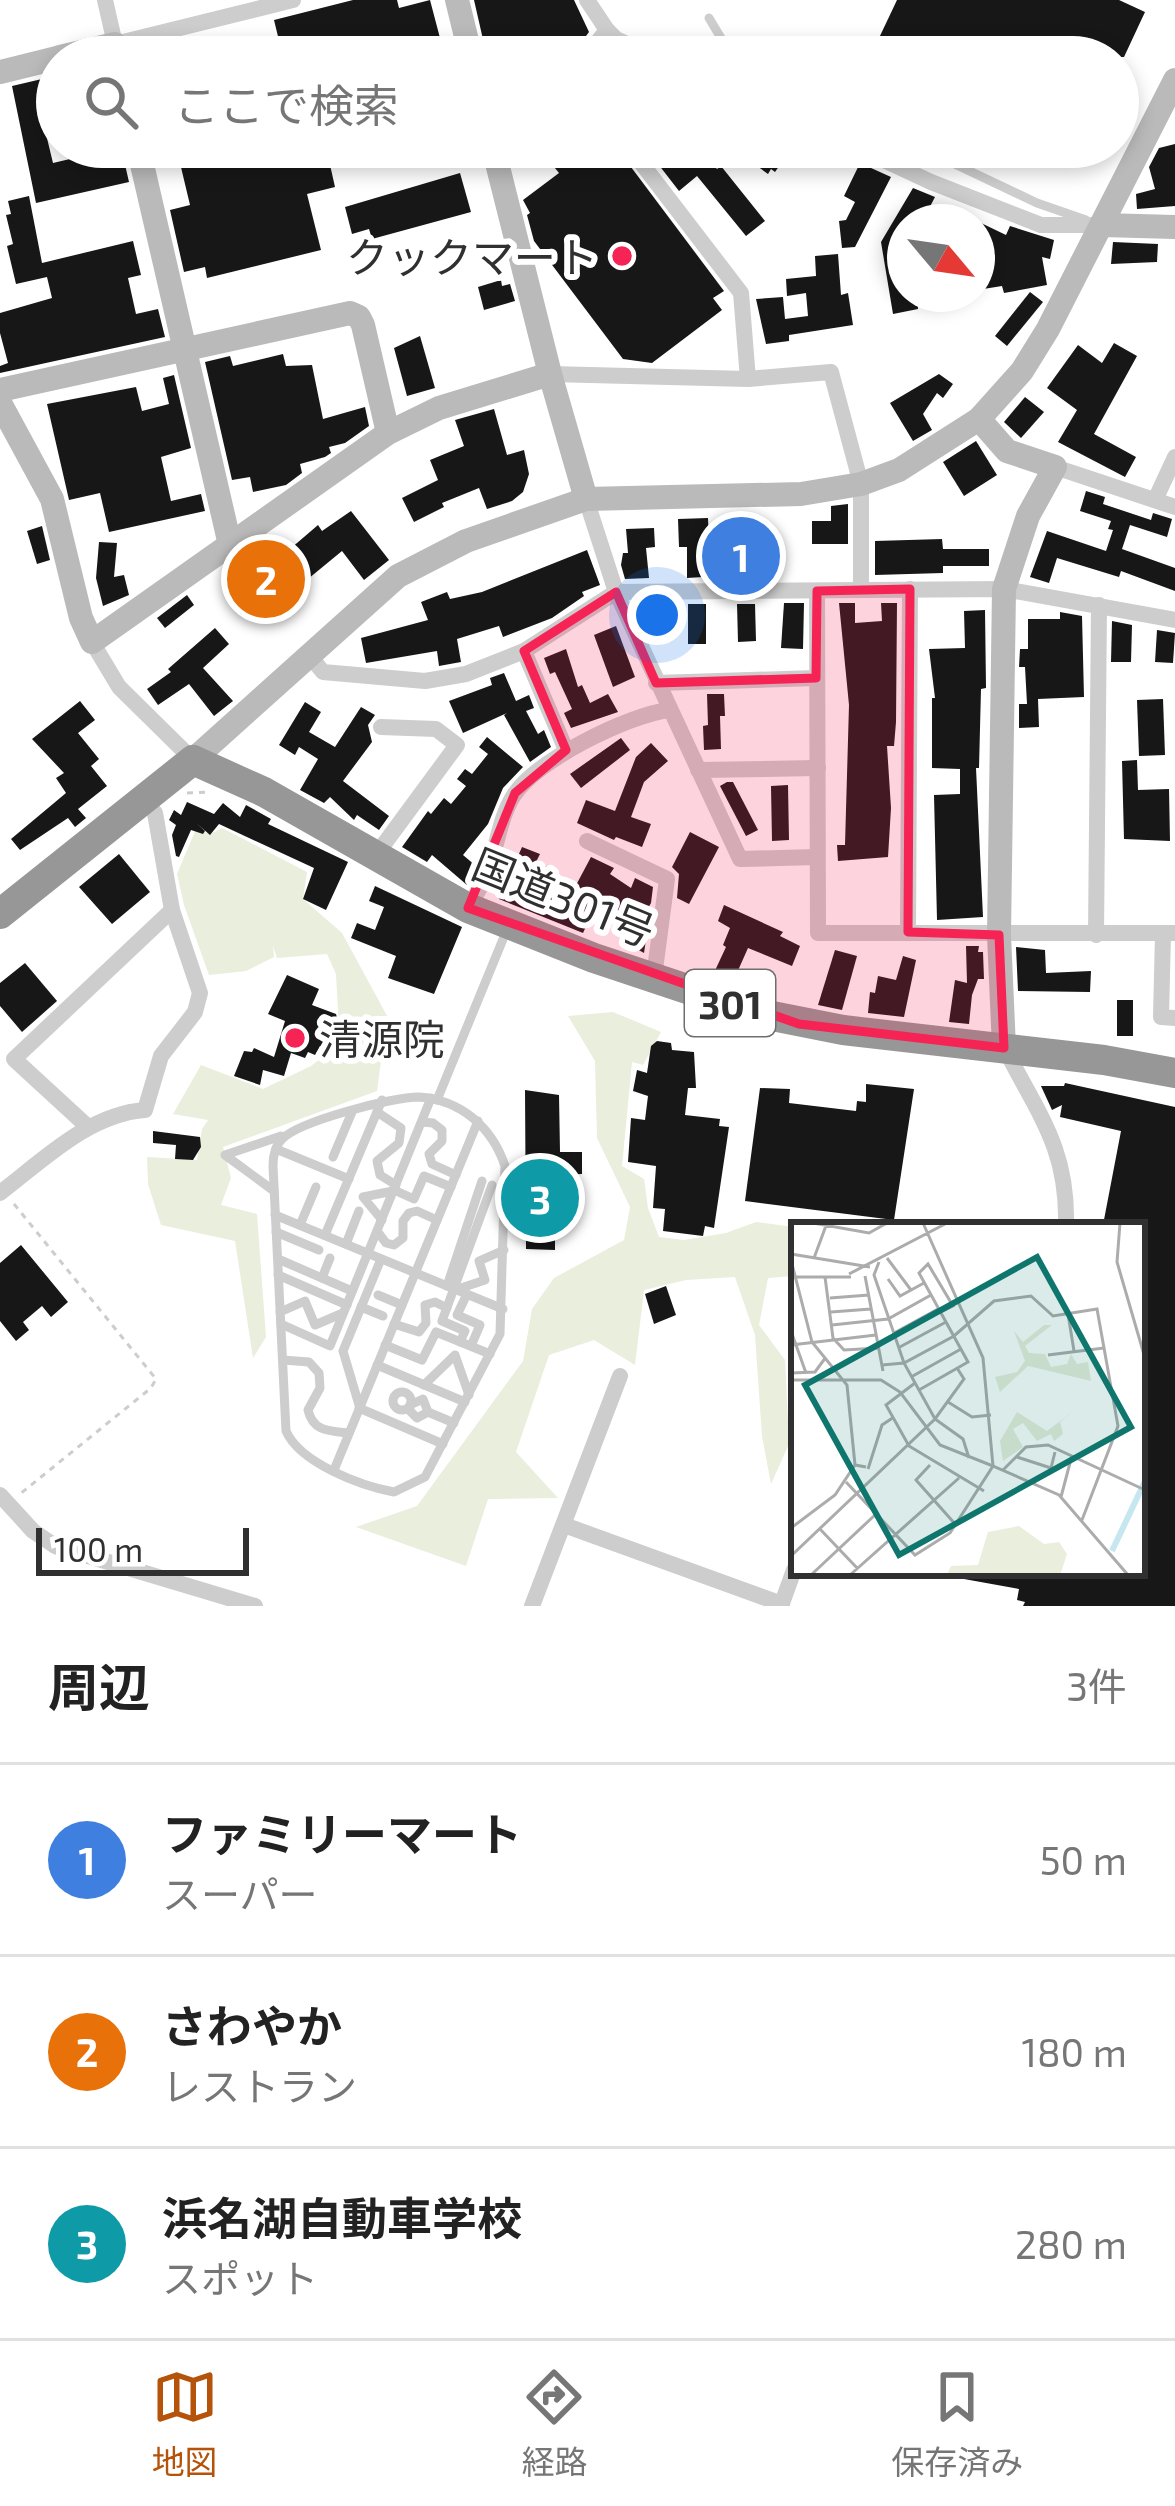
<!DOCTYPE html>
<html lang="ja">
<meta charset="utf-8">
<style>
:root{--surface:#fff;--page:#f2f2f2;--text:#222;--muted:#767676;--line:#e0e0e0;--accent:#b45309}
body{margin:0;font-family:"Exo 2","Noto Sans JP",sans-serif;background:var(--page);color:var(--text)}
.compass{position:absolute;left:887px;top:204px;width:108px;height:108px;border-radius:50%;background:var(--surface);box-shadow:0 6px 18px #0003;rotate:119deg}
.scale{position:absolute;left:36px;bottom:30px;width:213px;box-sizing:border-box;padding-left:12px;border:6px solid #303030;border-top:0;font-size:33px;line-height:42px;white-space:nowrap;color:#303030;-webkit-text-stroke:9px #fff;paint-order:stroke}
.you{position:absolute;left:657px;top:615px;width:42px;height:42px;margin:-30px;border:9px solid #fff;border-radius:50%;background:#1a73e8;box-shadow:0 0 0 18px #1a73e833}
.badge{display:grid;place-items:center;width:78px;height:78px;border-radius:50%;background:var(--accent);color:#fff;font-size:39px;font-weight:700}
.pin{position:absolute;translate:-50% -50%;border:6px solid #fff;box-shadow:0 3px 12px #0006}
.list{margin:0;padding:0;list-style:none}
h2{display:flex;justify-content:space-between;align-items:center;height:156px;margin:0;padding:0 48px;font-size:51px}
h2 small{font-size:39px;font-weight:400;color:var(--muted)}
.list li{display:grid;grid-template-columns:78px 1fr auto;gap:36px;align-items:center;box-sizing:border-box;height:192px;padding:0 48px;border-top:3px solid var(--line)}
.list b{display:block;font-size:45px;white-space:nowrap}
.list p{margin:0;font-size:39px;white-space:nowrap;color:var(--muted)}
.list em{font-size:39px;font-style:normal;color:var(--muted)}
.icon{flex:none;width:66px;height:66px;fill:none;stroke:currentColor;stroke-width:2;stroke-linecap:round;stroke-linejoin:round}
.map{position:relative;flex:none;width:1175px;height:1606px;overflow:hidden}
.search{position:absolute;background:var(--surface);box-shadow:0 6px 18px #0003;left:36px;right:36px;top:36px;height:132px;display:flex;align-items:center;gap:30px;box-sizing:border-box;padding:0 42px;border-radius:66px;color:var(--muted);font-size:45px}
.sheet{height:732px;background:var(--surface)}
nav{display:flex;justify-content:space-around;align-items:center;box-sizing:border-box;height:168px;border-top:3px solid var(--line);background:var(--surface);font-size:33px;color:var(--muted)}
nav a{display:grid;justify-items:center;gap:6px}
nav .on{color:var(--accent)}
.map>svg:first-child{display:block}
.green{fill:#e9eedd}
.building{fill:#171717}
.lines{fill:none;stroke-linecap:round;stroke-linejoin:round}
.path{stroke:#cdcdcd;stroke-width:3;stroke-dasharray:6 6;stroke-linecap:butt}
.lane{stroke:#cdcdcd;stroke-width:9}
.street{stroke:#cdcdcd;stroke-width:16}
.secondary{stroke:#bababa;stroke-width:24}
.highway{stroke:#979797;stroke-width:30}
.marked{fill:#f62355;fill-opacity:0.2;stroke:#f62355;stroke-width:9;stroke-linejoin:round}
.poi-dot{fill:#f62355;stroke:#fff;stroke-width:4.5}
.labels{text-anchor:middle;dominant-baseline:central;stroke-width:12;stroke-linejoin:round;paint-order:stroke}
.shield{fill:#fff;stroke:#6e6e6e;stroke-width:3}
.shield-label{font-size:39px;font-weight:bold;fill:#303030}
.poi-label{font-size:42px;fill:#303030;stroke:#fff;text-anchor:end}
.street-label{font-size:42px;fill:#303030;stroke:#fff}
.inset-river{fill:none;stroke:#c7e7f0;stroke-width:6}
.inset-road{fill:none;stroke:#acacac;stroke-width:3}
.view{fill:#0f766e;fill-opacity:0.15;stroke:#0f766e;stroke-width:6}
.inset-edge{fill:none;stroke:#303030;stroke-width:6}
</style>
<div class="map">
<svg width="1175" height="1606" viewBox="0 0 1175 1606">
<rect width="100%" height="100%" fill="#fff"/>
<g class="green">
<path d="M222,828L307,872L303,899L342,933L392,1025L414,1044L410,1061H381L377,1091L223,1147L231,1178L221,1205L257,1214L266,1337L253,1358L235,1241L161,1225L148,1184L147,1157L197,1160L202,1129L208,1120L173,1114L201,1065L263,1089L311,1066L340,1044L336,974L327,954L277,958L273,946L274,957L246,971L209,975L184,905L177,874L196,829L210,834Z"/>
<path d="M613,1012L661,1032L643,1065L632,1062L622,1166L644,1179L648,1208L659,1237L684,1240L726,1233L756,1222L794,1227V1276L768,1278L759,1325L785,1360L789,1444L771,1484L762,1436L755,1335L735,1277L686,1280L644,1290L635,1365L594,1340L549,1355L516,1452L558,1498L488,1499L466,1566L356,1527L417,1506L523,1361L532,1309L554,1278L624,1240L630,1207L597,1138L595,1061L568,1016Z"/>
</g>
<g class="building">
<path d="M353,0H397L399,8L430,0L445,57H283L274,20Z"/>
<path d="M474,0H574L589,32L586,36L554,44L557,57H487Z"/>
<path d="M897,0H1119L1145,12L1124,57H870Z"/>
<path d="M42,79L54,132L46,134L53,163L121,147L129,182L36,203L12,86Z"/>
<path d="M1175,144V206L1137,209L1136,194L1155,189L1149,167L1159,148Z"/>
<path d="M185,147H226L227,152L246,147H326L335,187L307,194L321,250L207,278L205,267L184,272L170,210L190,205L180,163L188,161Z"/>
<path d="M538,147H616L724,291L713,298L722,310L652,363L623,359L534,241L527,215L530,213L523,200L559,173Z"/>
<path d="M653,147H687L698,160L705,155L717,169L721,166L765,221L746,236L697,176L679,191L648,151Z"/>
<path d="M765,147H781L789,152L775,172L771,169L768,174L750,161Z"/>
<path d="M860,163L891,177L855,247L842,248L839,221L846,220L855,202L844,196Z"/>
<path d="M460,173L471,212L372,239L369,229L352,234L345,207Z"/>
<path d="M913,188L935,197L922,222H905V294H917L918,309L893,314L881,242Z"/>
<path d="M29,196L42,263L133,241L141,275L128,278L136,314L158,309L165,337L0,373V366L8,363L0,333V313L52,298L47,277L16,284L7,246L13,244L6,215L11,214L8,201Z"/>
<path d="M981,223L1006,235L1010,226L1054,240L1050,259L1042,257L1047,285L1004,293L1002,286L977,290V232Z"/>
<path d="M1113,242L1158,244L1157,262L1111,264Z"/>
<path d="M838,254L841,295L848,293L853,325L789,335V341L766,344L756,299L783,297L785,319L808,316L806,293L787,296L786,279L816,276L815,256Z"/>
<path d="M501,280L502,286L510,284L515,301L484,310L478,287Z"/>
<path d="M1030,292L1043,302L1007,346L995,336Z"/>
<path d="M420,336L435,388L407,396L394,348Z"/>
<path d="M1114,343L1137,356L1094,434L1136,457L1125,477L1058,442L1077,410L1047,388L1078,345L1102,363Z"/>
<path d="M283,354L286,366L312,365L323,419L365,407L369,426L345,443L329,447L331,453L325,457L300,464L302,473L286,485L253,492L250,477L232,480L205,362L230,356L233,366Z"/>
<path d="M939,374L953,384L943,398L937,393L923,414L932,430L913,441L890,403Z"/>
<path d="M174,375L191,448L161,457L171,501L201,494L205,511L109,532L100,493L69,500L47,404L136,387L142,411L169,404L163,378Z"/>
<path d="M1025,397L1044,412L1021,438L1004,422Z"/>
<path d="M494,409L507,455L524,450L529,474L523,492L512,501L487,509L479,488L442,503L444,507L414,522L402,498L438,480L430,460L464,446L455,420Z"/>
<path d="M976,441L997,475L964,496L943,462Z"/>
<path d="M1086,491L1105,497L1103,504L1151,520L1153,513L1172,519L1167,537L1130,525L1122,549L1175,568V591L1121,571L1119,577L1057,558L1049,583L1030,577L1047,531L1106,551L1113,530L1108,529L1111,521L1080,511Z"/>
<path d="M848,504V544H812V521H831V506Z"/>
<path d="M351,511L389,560L364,580L342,551L297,588L294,582L260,607L235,574L267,550L276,561L318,525L322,531Z"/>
<path d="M708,518L709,545L761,544V567L703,568V577L687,578V547H679L678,519Z"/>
<path d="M42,526L50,560L37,564L27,531Z"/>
<path d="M654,528L655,547L646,548L649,578L625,579L621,565L623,553H628L626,529Z"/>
<path d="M942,539L943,549H989V566H943V573L875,575V541Z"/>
<path d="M99,542L117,543L114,577L124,575L129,595L103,606L96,578Z"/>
<path d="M587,550L600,585L582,592L584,596L552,618L503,637L499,626L457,639L461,662L439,666L437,651L366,663L361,638L428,620L421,602L447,592L450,599L482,592Z"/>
<path d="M187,595L194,605L165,628L157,618Z"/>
<path d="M784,603H804L803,649L781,648Z"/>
<path d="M839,603H855V623L882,621L881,603H897L896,722L894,746H887L891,808L888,857L838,861L837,845H845L849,705Z"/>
<rect x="688" y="604" width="18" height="40"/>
<path d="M737,604H755L756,641L738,642Z"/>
<path d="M985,610L986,688L981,689L979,768H976L983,917L937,920L934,795L960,794V769L932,768V698H935L929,649L965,648L964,611Z"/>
<path d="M1060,612L1082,616L1084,697L1038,699L1039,727L1019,728V704H1027L1025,667H1019L1020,649H1028V619H1060Z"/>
<path d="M1112,621L1132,625L1131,662H1111Z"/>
<path d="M616,626L635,677L613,687L594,635Z"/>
<path d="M215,628L229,644L203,668L233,701L214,716L189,684L158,705L147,689L171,672L168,669Z"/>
<path d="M1157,630L1175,633L1173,663L1155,662Z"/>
<path d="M566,649L578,687L582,685L590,703L608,694L618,712L571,728L564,713L572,709L555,672L550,674L544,658Z"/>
<path d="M504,673L516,701L529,695L534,708L526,711L538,734L544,730L551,747L530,762L504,715L507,713L463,733L449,701L492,685L490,678Z"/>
<path d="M707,694H724L725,716H720L721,749L704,750L703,726L708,725Z"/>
<path d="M1163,699L1165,755L1139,756L1137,700Z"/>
<path d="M80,701L95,720L78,733L99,759L91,766L107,786L78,809L86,818L75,827L68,818L20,850L11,839L66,793L56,778L64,773L32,739Z"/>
<path d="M305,702L321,712L309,732L335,747L361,707L375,715L368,725L372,742L343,781L389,816L379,830L357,815L354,820L330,797L324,803L300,790L318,759L299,747L295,755L279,745Z"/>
<path d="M487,737L523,767L503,788L488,824L463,855L476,866L467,885L432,855L427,862L402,847L428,811L431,814L444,798L451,804L466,786L457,779L465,769L472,774L488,754L479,747Z"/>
<path d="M621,738L630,750L581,788L570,774Z"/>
<path d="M651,743L668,761L644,782L631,817L651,824L642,847L616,837L614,840L577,823L586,800L615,811L636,757Z"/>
<path d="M1137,760L1138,790L1169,789L1170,841L1124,839L1122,761Z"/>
<path d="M727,782H733L758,830L746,836L720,786Z"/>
<path d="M788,785L789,840L772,841L771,786Z"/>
<path d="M187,802L214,814L223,803L240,817L246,805L271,819L268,824L348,862L326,910L303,899L314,868L219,824L210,835L195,822L205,831L203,834L191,830L179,857L176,856L172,835L176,825L169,820L174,810L181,815Z"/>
<path d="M690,832L719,847L689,904L677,898L679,874L672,867Z"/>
<path d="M522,847L540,854L536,862L549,868L539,892L566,904L591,857L614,868L610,874L631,888L635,878L653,887L651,903L643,917L649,920L644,953L619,939L623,930L618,928L619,923L594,909L583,933L499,899Z"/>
<path d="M119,854L150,892L112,924L79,887Z"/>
<path d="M375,886L462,927L434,994L388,978L396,956L351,938L357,923L375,930L384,907L369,901Z"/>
<path d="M724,905L783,932L780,936L800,946L792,966L748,948L732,984L712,977L726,947L723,945L730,928L718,921Z"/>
<path d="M966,946H979L978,952H983L984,979H978L972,995L969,1024L949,1022L955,980L967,983Z"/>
<path d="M1016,947L1045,950L1046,973L1091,971L1090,992L1018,991Z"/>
<path d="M835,950L857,956L842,1010L818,1005Z"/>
<path d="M903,956L916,960L904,1017L868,1013L870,992L875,993L878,976L896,980Z"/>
<path d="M25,963L57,1001L22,1032L0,1006V983Z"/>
<path d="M287,975L319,989L312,1005L336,1014L338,1021L328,1050L320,1046L315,1055L308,1052L305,1058L291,1053L284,1076L263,1070L260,1085L234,1076L244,1051L252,1052L254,1048L274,1057L285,1021L268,1014Z"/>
<rect x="1117" y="1000" width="16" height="36"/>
<path d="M657,1041L671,1043L672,1050L694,1052L696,1088H688L685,1115L720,1119L719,1126L729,1127L714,1228L705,1226L703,1236L663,1231L665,1209L653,1208L656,1166L628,1162L631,1118L645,1120L648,1096L633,1091L637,1070L647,1073L651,1046Z"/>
<path d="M1065,1083L1175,1107V1606H1023L1025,1602L1017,1600L1019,1589L964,1579L965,1573H1142V1225H1103L1121,1131L1060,1117L1062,1105L1052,1110L1041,1086H1064Z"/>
<path d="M866,1084L914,1089L894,1220L745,1201L760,1088L790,1089L789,1103L856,1111L857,1101L866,1102Z"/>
<path d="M525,1090L559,1095L560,1152H582V1174L555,1175V1250L526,1249Z"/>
<path d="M153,1131L200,1137L201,1147L193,1160L175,1159L176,1145L153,1143Z"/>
<path d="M21,1245L68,1302L51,1317L42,1306L23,1322L29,1330L16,1341L0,1321V1263Z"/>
<path d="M666,1286L676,1315L654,1324L645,1294Z"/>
</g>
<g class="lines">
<g class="path">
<path d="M187,793L208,792"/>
<path d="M14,1204L156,1379L151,1388L20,1494"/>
</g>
<g class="lane">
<path d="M709,18L730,53L737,57"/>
<path d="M919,147L1037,203L1086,220"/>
<path d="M419,1097C461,1100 492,1127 505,1166L500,1334L425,1477L394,1492C361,1486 300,1463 286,1431L273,1166C273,1156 275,1146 282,1139C300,1121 392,1097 419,1097Z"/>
<path d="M437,1100L508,927"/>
<path d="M377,1112L401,1128L399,1143L377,1161L380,1175L396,1185"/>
<path d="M422,1122L433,1123L442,1130V1141L429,1154L432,1164L456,1175"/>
<path d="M276,1149L349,1179"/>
<path d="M333,1157L352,1112"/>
<path d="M394,1190L414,1199L424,1176L451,1187"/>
<path d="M274,1191L225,1155L281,1136"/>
<path d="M275,1215L503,1309"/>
<path d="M382,1220L363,1197L393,1191"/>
<path d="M300,1225L316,1187"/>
<path d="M377,1231L386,1243L394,1245L403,1238V1221L409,1213L417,1211L437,1220"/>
<path d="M276,1232L319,1250"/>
<path d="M325,1235L382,1100"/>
<path d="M346,1244L359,1211"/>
<path d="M278,1259L352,1291"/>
<path d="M278,1275L347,1305"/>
<path d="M322,1278L330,1258"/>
<path d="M447,1286L482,1181"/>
<path d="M455,1290L485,1280L479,1261L504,1250"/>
<path d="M467,1294L457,1315L480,1325L471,1346"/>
<path d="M378,1295L402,1305"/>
<path d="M361,1307L383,1316"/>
<path d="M280,1312L305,1301L315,1325L343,1313"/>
<path d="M281,1324L330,1346L431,1098"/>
<path d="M394,1324L419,1332L426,1323L425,1305L435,1302L447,1308"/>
<path d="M460,1342L465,1331L442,1321L492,1185"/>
<path d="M385,1345L422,1360L436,1332L490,1354"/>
<path d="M283,1360L309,1362L319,1373L320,1388L308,1410C313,1432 330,1431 349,1433"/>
<path d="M377,1365L465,1402"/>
<path d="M424,1385L455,1355L469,1395"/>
<circle cx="402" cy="1401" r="9"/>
<path d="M359,1405L343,1351L381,1259"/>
<path d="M359,1408L443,1444"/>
<path d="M428,1412L423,1399L410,1405V1411L417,1418L428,1412L454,1423"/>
<path d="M334,1470L478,1121"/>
</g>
<g class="street">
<path d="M105,0L115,44L293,0"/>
<path d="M607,30L616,39L656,57"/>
<path d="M586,57L607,30L587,0"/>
<path d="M629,147L741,293L748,379"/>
<path d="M856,147L931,182L1041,225H1102"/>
<path d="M550,374L748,379L831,372L861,484V590"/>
<path d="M1055,467L1175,507"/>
<path d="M586,499L616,592L740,859L817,857"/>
<path d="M1155,500L1175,457"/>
<path d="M817,591L818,933H1175"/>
<path d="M92,642L119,687L193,760"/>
<path d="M524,651L566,750"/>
<path d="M309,655L323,672L425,681L466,674L524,651L616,592L1004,589L1175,620"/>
<path d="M656,683L816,678"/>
<path d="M698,770L818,768"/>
<path d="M587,841L667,879L654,977"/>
<path d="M376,855L457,745L436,729L381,727"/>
<path d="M468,908C474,897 482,886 486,875C497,850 499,818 514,795C537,760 628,715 669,710"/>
<path d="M908,932L910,589"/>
<path d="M1163,934L1161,1017L1175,1018"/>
<path d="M1096,935L1099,605"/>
<path d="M1005,1049C1038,1114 1068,1148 1066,1225"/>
<path d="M88,1127L14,1059L172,910"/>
<path d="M0,1193C43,1160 89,1114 145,1110L161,1056L195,1012L200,993L172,910L155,813L143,800"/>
<path d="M0,1495L33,1531L55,1546L255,1606"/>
<path d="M564,1525L782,1604"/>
<path d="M532,1606L620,1376"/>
<path d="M781,1606L794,1570"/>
</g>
<g class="secondary">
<path d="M457,0L471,57"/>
<path d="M60,57L115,44L118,57"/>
<path d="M0,72L57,58"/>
<path d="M138,147L230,545"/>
<path d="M493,147L550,374L586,499"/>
<path d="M1102,225L1175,227"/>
<path d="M0,390L350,313L359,317L363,325L388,433"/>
<path d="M0,403L52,499L81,618L92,642L388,433L439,408L550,374"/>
<path d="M979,419L1007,451L1055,467L1028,516L1004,589L999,935L1004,1048"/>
<path d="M193,760L398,576L466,541L586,499L801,494L861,484L899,470L979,419L1022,371L1048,329L1175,80"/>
</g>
<path class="highway" d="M0,914L193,760L264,792L468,908L594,958L762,1014L843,1030L1104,1060L1175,1073"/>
</g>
<path class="marked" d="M910,589L908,932L999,935L1004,1048L799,1024L468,908L515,793L566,750L524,651L616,592L656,683L816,678L817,591Z"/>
<g class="poi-dot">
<circle cx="622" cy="256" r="12"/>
<circle cx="295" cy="1038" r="12"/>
</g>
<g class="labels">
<rect class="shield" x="685" y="970" width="90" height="66" rx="9"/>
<g class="shield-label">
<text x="730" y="1003">301</text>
</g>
<g class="poi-label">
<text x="598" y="256">クックマート</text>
<text x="319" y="1038" text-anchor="start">清源院</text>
</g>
<g class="street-label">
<text transform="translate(564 896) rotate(22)">国道301号</text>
</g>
</g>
<g transform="translate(791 1222)">
<rect width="354" height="354" fill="#fff"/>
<path d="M253,103H261L234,124L238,131L254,132L260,145L276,142L280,132L286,142L297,140L300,159L237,144L209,170L204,155L226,150L234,139L223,109L232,120ZM284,188L269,200L272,212L263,219L260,212L246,219L232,201L222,207L232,225L212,239L209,219L226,190L256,209ZM228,304L253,322L268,320L276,332L269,353H156L160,344L187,343L197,310Z" fill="#e9eedd"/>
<path class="inset-river" d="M321,329L354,259"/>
<path class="inset-road" d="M22,1L78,11L96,1M132,1L192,136L202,244L268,273L337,353M329,1L326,40L354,136M0,32L79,45M23,36L36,1M96,36L120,68M0,38L21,120L56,163L64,243M88,40L83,53L113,141L144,197L172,217L178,236M58,52L156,1M74,54L92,149M0,55H60M34,55L42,116L53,128L88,126M97,57L109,74L133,61M39,76L78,73M40,90L80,87M277,92L283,129M41,103L97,97L140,73M0,109L15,151M103,111L147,87M0,123L85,113M107,126L155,100M257,133L313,126M91,143L113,141L163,114L203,79L240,74L262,94L306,87L327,204L291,298M0,151L24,150L35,135M120,155L170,127M0,158H90L109,170L149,223L202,244L159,311L124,333L55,260M124,161L95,183L118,224L193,269M128,168L177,140L128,51L137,42L162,84L150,90M157,180L181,195L200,193M226,235L260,246L264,230M139,243L125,258L165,303M77,247L91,203L103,195M212,248L235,225L257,223L354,268M270,275L280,237M0,306L44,273L64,243L75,245M28,306L67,347M0,334L144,197L173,157L166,146M20,353L85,292M59,353L168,256"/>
<path class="view" d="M246,35L340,205L108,333L14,163Z"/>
<rect width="354" height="354" class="inset-edge"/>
</g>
</svg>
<svg class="compass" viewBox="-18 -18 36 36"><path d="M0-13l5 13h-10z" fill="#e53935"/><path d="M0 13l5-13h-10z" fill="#767676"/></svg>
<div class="scale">100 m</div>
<div class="you"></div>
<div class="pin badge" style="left:741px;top:556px;background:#3f7fe0">1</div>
<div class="pin badge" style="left:266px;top:579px;background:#e8710a">2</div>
<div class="pin badge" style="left:540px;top:1198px;background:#0f9aa8">3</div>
<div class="search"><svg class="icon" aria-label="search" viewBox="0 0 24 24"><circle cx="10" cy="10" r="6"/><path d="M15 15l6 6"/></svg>ここで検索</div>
</div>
<section class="sheet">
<h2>周辺<small>3件</small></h2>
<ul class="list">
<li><span class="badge" style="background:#3f7fe0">1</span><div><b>ファミリーマート</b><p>スーパー</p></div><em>50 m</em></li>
<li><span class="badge" style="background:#e8710a">2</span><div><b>さわやか</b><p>レストラン</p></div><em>180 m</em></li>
<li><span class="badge" style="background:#0f9aa8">3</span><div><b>浜名湖自動車学校</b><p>スポット</p></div><em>280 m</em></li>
</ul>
</section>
<nav>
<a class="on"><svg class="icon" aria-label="map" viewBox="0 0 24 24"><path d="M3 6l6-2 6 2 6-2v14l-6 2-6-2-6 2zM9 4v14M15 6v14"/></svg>地図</a>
<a><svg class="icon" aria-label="directions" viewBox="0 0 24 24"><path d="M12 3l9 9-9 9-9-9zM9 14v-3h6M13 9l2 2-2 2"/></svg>経路</a>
<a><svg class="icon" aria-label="saved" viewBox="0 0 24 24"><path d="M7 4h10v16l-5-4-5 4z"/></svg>保存済み</a>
</nav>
